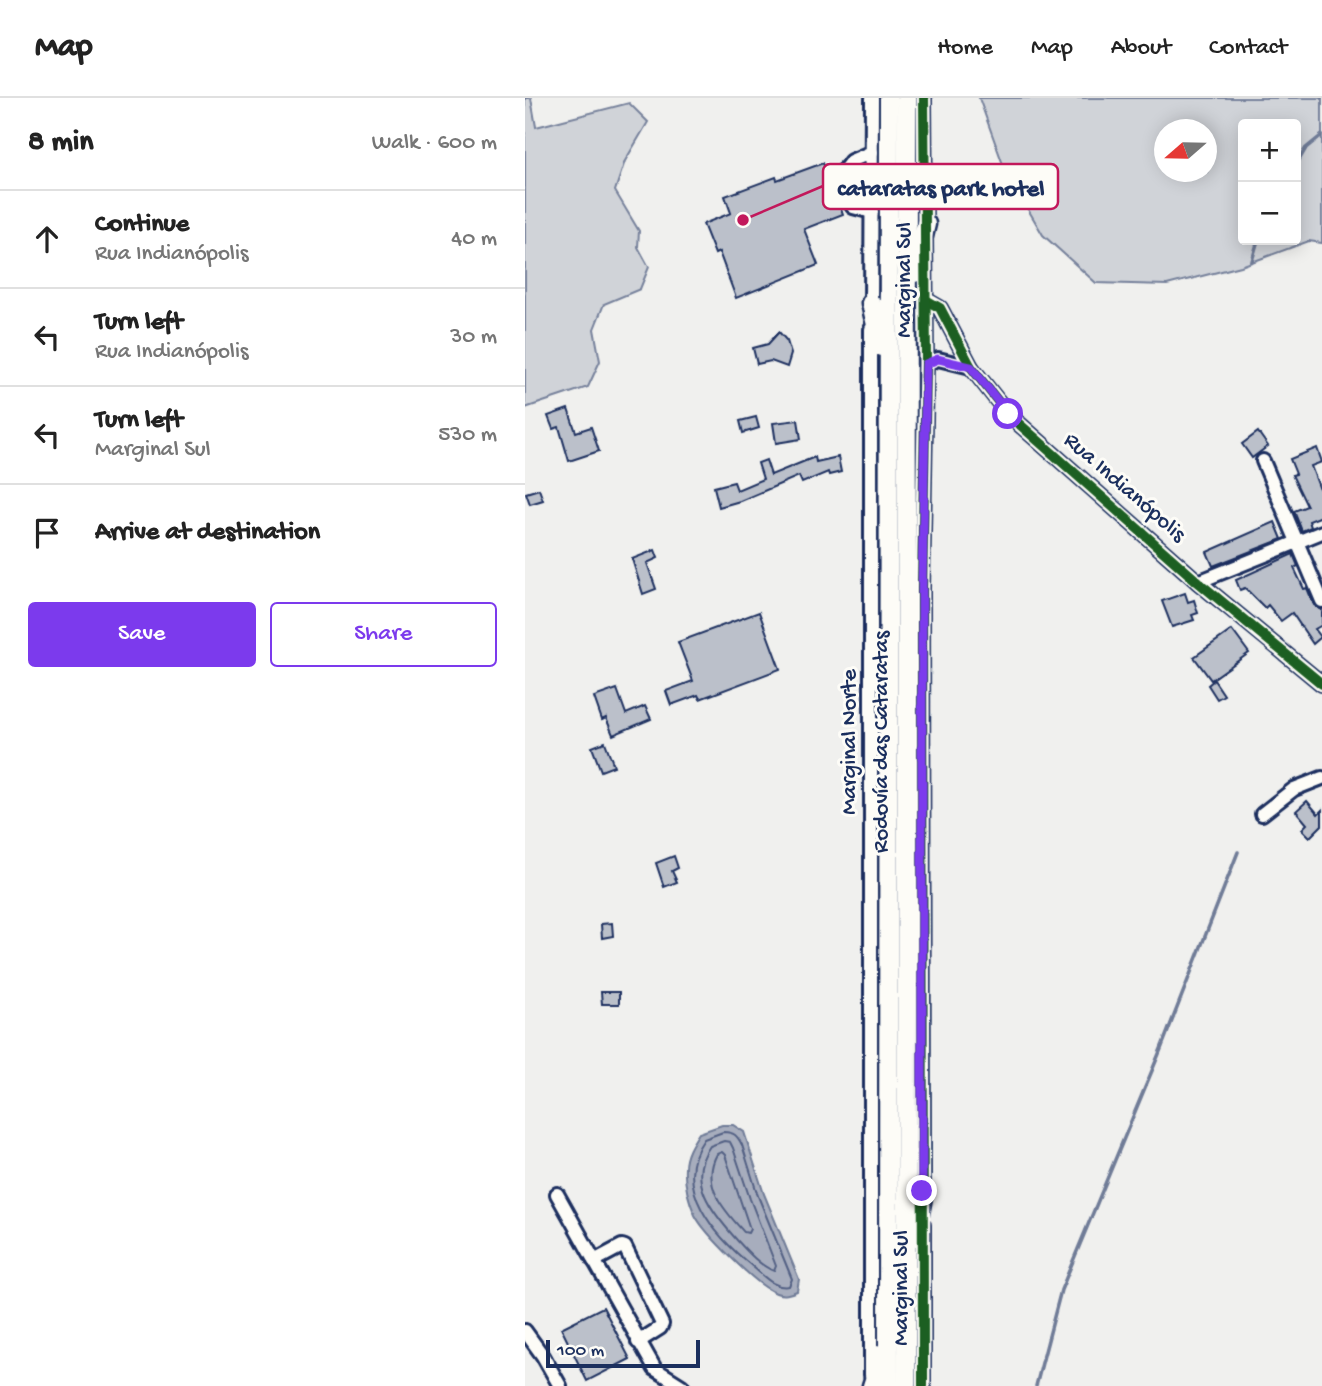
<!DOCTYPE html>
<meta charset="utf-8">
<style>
:root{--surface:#fff;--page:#f6f6f6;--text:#222;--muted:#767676;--line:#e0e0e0;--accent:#7c3aed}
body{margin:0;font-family:"Gochi Hand",sans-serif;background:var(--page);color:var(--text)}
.controls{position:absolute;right:21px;top:21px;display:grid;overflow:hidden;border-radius:7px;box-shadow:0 4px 18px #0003}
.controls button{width:63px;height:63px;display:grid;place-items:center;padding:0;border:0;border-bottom:2px solid var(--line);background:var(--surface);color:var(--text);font:35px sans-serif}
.compass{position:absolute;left:629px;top:21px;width:63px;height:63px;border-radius:50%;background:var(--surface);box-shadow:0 4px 18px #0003;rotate:250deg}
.scale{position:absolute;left:21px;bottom:18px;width:154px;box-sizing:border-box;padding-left:7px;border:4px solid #1b2f5e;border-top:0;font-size:19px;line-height:24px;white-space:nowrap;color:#1b2f5e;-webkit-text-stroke:5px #fdfcf7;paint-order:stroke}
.stop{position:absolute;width:21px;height:21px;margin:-16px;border:5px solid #7c3aed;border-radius:50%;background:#fff}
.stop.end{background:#7c3aed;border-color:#fff;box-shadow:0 2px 7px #0008}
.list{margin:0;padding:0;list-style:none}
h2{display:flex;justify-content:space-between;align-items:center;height:91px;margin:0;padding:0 28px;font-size:30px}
h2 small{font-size:23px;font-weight:400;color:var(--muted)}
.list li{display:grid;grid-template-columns:46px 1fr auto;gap:21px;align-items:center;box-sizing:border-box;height:98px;padding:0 28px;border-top:2px solid var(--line)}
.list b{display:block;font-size:26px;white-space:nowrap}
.list p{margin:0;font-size:23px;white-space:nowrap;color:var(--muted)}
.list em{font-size:23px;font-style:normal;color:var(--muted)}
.actions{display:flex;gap:14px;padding:21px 28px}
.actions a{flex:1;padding:16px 0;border:2px solid var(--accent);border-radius:7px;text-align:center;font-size:24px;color:var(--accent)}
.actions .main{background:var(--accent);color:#fff}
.icon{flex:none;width:38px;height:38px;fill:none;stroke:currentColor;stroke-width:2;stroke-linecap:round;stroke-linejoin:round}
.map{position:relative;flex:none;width:797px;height:1288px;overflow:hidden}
header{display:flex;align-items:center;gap:42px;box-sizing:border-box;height:98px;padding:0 35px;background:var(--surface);border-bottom:2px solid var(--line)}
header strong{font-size:33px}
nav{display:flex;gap:38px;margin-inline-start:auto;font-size:24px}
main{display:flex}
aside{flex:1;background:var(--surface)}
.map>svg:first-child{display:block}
.green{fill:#d0d3d8;stroke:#76819b;stroke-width:2;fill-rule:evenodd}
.water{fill:#a7adbd;stroke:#6f7b97;stroke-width:2}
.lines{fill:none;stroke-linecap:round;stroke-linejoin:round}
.shore{stroke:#536184;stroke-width:2}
.stream{stroke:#6f7b97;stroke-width:3.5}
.building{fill:#bbc0ca;stroke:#1b2f5e;stroke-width:2}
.minor-casing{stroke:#1b2f5e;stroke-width:18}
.highway-casing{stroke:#1b2f5e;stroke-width:23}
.minor{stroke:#fdfcf7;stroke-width:12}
.highway{stroke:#fdfcf7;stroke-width:18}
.cycleway-casing{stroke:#fdfcf7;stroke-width:15}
.cycleway{stroke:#1b5e20;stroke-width:10}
.route{stroke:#7c3aed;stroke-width:9}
.labels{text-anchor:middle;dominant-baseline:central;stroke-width:6;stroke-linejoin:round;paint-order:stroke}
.street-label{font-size:23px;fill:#1b2f5e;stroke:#fdfcf7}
.leader{fill:none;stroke:#c2185b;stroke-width:2.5}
.callout-dot{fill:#c2185b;stroke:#fdfcf7;stroke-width:2.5}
.callout{fill:#fdfcf7;stroke:#c2185b;stroke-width:2.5}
.callout-label{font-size:24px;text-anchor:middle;font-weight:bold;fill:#1b2f5e}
</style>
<header>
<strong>Map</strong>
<nav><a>Home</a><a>Map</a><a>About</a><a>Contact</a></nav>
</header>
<main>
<aside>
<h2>8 min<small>Walk · 600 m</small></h2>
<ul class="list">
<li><svg class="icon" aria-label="ahead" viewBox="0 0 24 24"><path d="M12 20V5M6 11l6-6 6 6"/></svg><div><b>Continue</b><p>Rua Indianópolis</p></div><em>40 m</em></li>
<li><svg class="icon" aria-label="left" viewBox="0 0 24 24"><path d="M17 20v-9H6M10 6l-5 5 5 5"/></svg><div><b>Turn left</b><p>Rua Indianópolis</p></div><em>30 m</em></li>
<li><svg class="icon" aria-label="left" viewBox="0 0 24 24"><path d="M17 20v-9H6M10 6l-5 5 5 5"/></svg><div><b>Turn left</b><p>Marginal Sul</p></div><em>530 m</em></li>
<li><svg class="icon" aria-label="arrive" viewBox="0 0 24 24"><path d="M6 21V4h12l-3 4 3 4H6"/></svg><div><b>Arrive at destination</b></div></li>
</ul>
<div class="actions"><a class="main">Save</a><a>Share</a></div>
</aside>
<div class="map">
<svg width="797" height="1288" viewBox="0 0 797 1288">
<rect width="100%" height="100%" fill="#f0f0ee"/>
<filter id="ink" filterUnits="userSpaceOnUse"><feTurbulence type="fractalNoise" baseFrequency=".0143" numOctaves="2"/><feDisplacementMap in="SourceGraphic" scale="14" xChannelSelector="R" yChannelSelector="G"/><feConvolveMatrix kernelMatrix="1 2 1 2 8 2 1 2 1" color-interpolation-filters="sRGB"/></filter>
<g filter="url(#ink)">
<g class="green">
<path d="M0,0H6L11,29L104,5L123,24L100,63L90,93L114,133L113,149L124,169L115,191L79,206L69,231L75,263L63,289L0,310Z"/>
<path d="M454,0H797V145L784,143L716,168L642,187L571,185L518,137L480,72ZM718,26H771V142H718ZM640,32H682V74H640Z"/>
</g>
<path class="water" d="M197,1027H208L219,1034L239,1096L274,1181L272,1193C265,1196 259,1198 251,1195C233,1189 179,1135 170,1117C164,1103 159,1085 160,1070C160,1057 167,1046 174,1035Z"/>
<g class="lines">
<g class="shore">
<path d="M198,1034C209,1034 212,1037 217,1047L233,1098L267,1181L264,1188C249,1191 239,1178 228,1169C191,1139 145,1089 179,1041Z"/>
<path d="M199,1043L205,1044L208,1050L225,1101L251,1168L249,1173C235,1168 221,1152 211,1141C188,1115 160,1082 185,1048Z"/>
<path d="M197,1054L200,1057L225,1131L223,1135L219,1134C200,1113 175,1087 192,1056Z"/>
</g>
<g class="stream">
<path d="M771,67L781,50L797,37"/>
<path d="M727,163L733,142"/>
<path d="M511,1288L536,1192L636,951L713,754"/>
</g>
</g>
<g class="building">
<path d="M298,65L318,116L279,131L293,167L211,200L194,154L190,156L178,126L206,115L200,98L251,79L252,82Z"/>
<path d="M254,234L262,243L266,256L262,269L246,263L232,266L228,250L243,246Z"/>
<path d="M43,311L51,334L66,329L74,353L44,363L34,329L28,331L23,318Z"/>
<path d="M231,319L234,330L218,335L215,323Z"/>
<path d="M273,322L276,341L251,345L248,325Z"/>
<path d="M733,334L743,348L727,360L717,346Z"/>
<path d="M792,350L797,364L786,368L797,397V418L784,423L786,429L777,433L769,413L782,408L767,377L771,376L765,361Z"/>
<path d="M290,359L291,364L313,359L316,374L304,377L303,374L277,385L274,378L215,403L194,409L189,389L209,384L212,392L238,381L233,365L241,362L246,377Z"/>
<path d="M14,391L18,402L5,406L1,395Z"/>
<path d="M750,424L757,441L688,468L682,454Z"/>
<path d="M130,452L133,460L122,465L131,491L118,496L107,461Z"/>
<path d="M768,456L773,468L769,470L779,491L782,490L789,507L797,512V527L790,531L796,539L788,546L767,515L756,523L743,507L740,510L720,490L715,492L711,482Z"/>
<path d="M660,495L663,504L669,502L673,515L667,517L669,522L647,529L637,503Z"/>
<path d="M234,514L255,571L175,601L173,597L146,607L141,593L168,583L153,544Z"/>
<path d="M707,532L724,555L686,582L669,559Z"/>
<path d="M689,582L699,597L692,601L683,587Z"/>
<path d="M92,591L101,616L120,608L126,621L88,637L81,620L77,622L69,599Z"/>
<path d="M80,644L89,668L76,673L67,649Z"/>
<path d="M782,703L793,716L797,712V727L785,739L777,731L782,726L771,713Z"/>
<path d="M149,758L153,770L147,773L152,784L139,789L131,765Z"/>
<path d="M87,825L88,838L77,840L76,826Z"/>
<path d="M76,894H94V906H77Z"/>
<path d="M78,1209L105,1261L62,1283L36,1230Z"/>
</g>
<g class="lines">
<g class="minor-casing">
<g id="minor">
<path d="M347,114L328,109L324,103L320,71L326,63L347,54"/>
<path d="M401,202L415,210L446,269L483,316L673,484L797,586"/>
<path d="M346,213L347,0"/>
<path d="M346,231V1277"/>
<path d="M401,266L413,261L446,269"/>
<path d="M738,363L797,503"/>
<path d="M673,484L797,434"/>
<path d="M737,716L769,691L797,680"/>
<path d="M32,1096L130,1271L157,1288"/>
<path d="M398,1099L397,491L401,266L399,0"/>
<path d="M398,1127V1288"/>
<path d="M69,1163L97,1148L100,1149L137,1226L135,1230L113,1244"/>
<path d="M0,1233L18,1258L35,1288"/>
</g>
</g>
<g class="highway-casing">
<g id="highway">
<path d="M389,175L401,126"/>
<path d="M346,205L356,249"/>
<path d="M390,1139L398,1093"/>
<path d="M347,1288L358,1255"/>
<path d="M363,1288L364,0"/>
<path d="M381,1288L382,0"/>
</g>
</g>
<use href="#minor" class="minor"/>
<use href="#highway" class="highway"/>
<g class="cycleway-casing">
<g id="cycleway">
<path d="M401,202L415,210L446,269L483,316L673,484L797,586"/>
<path d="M398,1288L397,491L401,266L399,0"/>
</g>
</g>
<use href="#cycleway" class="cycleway"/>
</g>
</g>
<g class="lines" filter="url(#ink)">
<path class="route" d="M397,1093V491L401,266L413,261L446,269L483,316"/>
</g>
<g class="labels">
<g class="street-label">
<text transform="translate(380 182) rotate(-90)">Marginal Sul</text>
<text transform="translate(599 390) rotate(41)">Rua Indianópolis</text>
<text transform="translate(325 644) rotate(-90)">Marginal Norte</text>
<text transform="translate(357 644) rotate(-90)">Rodovía das Cataratas</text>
<text transform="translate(377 1190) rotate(-90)">Marginal Sul</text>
</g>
</g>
<path class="leader" d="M218 122L298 88"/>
<circle class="callout-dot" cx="218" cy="122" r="7"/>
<rect class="callout" x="298" y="66" width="235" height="45" rx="7"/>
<g class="callout-label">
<text x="416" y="97">cataratas park hotel</text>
</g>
</svg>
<div class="controls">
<button>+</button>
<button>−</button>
</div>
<svg class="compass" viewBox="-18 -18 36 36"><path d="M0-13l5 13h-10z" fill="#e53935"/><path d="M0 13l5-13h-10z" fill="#767676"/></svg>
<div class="scale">100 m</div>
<div class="stop" style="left:483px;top:316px"></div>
<div class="stop end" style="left:397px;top:1093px"></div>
</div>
</main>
